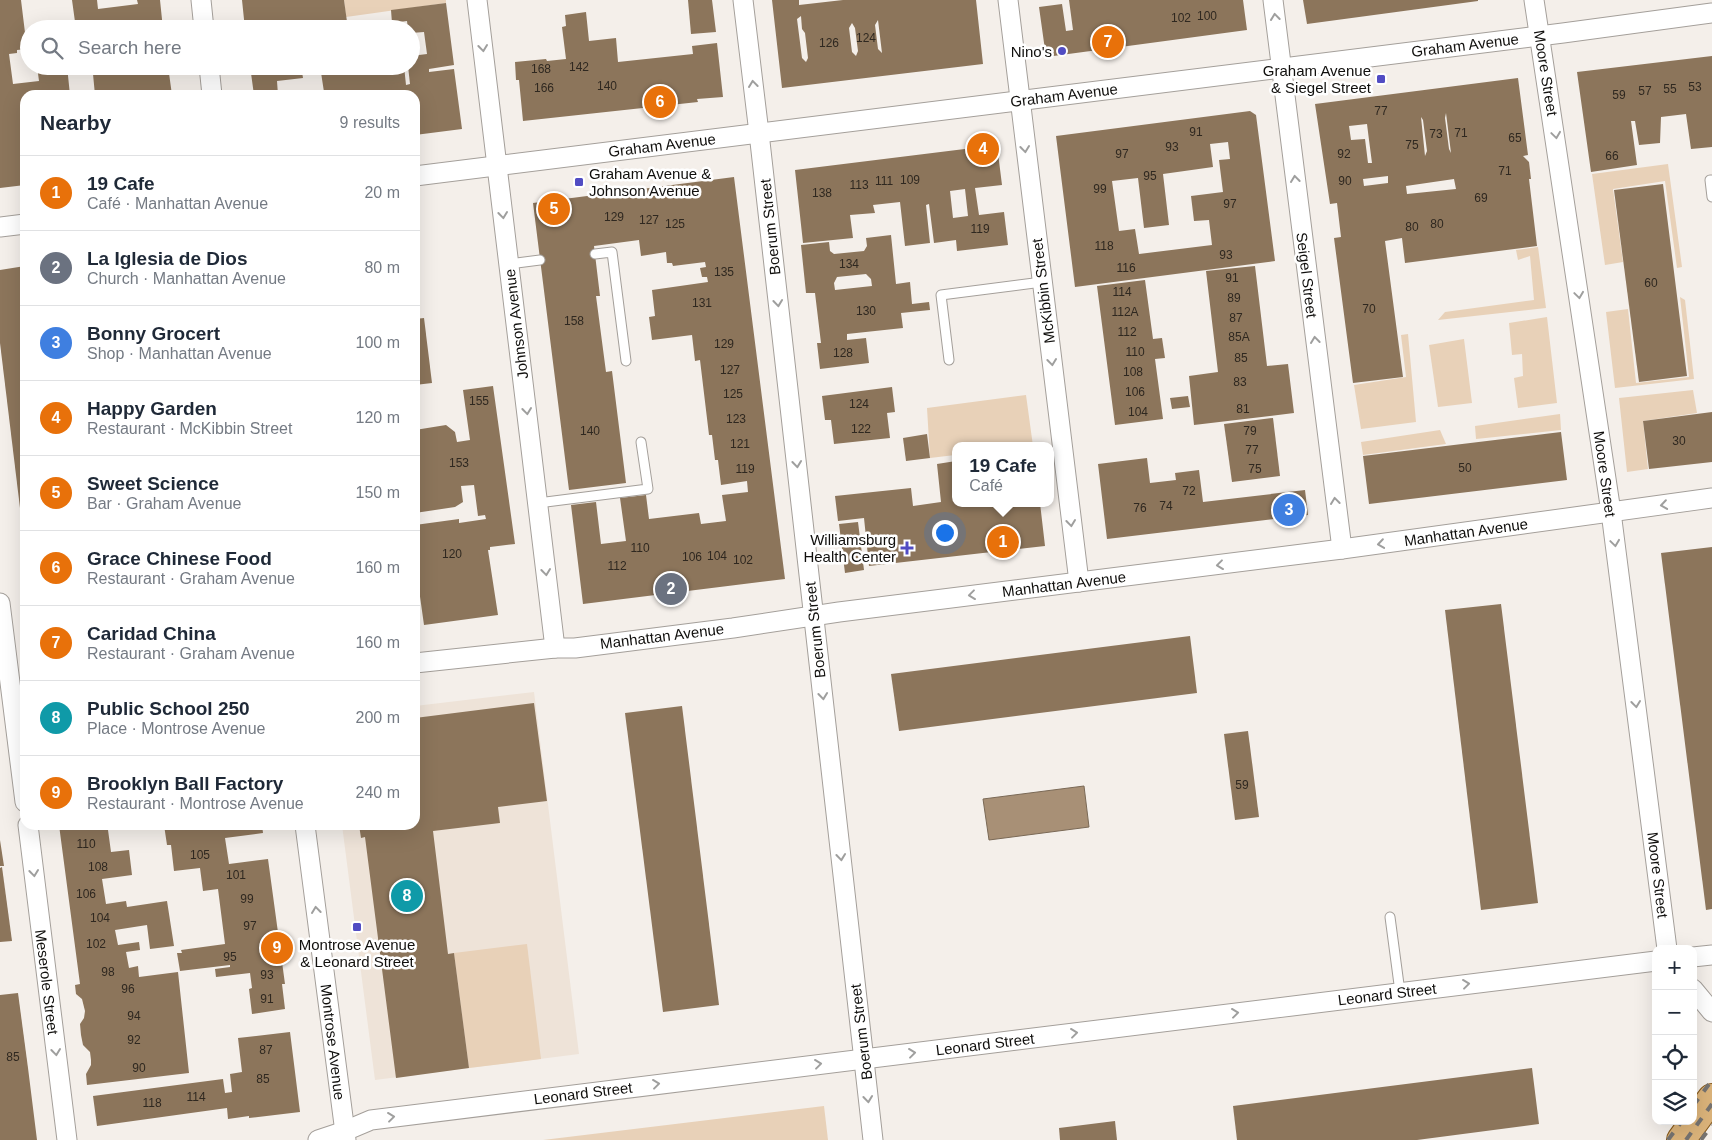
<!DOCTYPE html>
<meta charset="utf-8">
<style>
:root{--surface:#fff;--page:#f2f2f3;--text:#1f2937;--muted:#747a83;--line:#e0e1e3;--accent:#111827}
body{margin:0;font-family:Helvetica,sans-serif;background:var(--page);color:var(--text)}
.controls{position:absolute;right:15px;bottom:15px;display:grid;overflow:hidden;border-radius:10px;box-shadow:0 5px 20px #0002}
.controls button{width:45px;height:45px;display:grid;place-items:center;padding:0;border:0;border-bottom:1px solid var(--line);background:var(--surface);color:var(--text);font:25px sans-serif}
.you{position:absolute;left:944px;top:532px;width:18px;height:18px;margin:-12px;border:4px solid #fff;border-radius:50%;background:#1a73e8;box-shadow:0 0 0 8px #1a73e833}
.badge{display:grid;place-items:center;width:32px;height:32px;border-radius:50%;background:var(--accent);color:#fff;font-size:16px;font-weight:700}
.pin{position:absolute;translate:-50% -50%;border:2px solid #fff;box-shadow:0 1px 5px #0006}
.popup{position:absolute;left:952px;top:442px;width:102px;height:65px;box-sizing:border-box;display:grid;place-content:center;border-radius:10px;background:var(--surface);filter:drop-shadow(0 1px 4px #0005);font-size:16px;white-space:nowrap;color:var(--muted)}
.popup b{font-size:19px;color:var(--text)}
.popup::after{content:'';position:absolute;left:50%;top:100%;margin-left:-10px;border:10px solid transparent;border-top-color:var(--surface)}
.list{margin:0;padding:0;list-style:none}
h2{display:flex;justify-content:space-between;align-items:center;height:65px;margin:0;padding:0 20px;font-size:21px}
h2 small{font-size:16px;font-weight:400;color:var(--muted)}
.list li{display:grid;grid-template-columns:32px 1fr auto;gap:15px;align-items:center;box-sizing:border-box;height:75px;padding:0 20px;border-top:1px solid var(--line)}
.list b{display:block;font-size:19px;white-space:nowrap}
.list p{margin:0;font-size:16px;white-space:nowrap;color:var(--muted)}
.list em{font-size:16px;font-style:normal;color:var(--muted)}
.icon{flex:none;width:28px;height:28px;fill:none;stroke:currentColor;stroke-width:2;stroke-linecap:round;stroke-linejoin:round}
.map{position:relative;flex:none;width:1712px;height:1140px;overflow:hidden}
.search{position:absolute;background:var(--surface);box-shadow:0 5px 20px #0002;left:20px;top:20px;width:400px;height:55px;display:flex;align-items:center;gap:12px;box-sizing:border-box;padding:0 18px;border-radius:28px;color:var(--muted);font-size:19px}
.panel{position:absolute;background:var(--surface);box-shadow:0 5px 20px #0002;left:20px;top:90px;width:400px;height:740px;border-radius:15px}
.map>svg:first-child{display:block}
.built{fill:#eee3d8}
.green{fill:#e8d1b8}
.water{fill:#a89076;stroke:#7a6956}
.building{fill:#8c755b;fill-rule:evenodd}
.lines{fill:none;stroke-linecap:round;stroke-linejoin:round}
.lane-casing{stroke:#a49f9a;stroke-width:11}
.street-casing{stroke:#a49f9a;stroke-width:21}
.primary-casing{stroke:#84581b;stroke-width:30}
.lane{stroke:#fff;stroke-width:9}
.street{stroke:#fff;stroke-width:19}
.primary{stroke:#dbb37a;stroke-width:28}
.rail{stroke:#767370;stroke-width:4;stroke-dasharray:9 9;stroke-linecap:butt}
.oneway{stroke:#9f9f9e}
.poi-dot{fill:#514cc3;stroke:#fff;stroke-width:2}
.labels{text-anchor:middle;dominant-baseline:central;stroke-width:5;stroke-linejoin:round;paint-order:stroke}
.number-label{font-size:12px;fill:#2f2820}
.street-label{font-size:15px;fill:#100f0d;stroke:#fff}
.poi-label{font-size:15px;fill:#100f0d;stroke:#fff;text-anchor:end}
</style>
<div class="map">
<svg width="1712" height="1140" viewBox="0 0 1712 1140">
<rect width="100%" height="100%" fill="#f4efea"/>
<path class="built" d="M534,692L579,1054L375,1080L342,825H415V706Z"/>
<g class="green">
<path d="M344,0H446V3L346,17Z"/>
<path d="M1668,164L1682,267L1677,268L1665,181L1613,189L1623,262L1605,265L1592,174Z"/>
<path d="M1538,247L1546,308L1438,320L1445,312L1534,300L1530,256L1518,260L1516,250Z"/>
<path d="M1680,297L1685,300L1694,379L1615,388L1606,312L1628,309L1636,383L1689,377Z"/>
<path d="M1547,317L1557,403L1518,408L1514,378L1523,376L1522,354L1512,355L1509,323Z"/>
<path d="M1408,334L1416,422L1361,429L1354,385L1406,377L1401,335Z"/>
<path d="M1464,339L1472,403L1438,407L1429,345Z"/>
<path d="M1693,390L1697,413L1643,421L1648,469L1627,472L1619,398Z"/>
<path d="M1026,395L1033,446H956L955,455L930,458L927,408Z"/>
<path d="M1560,414L1561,430L1476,439L1475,426Z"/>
<path d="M1440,430L1446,444L1363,455L1361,442Z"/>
<path d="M527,944L541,1059L469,1068L454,953Z"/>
<path d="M824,1106L828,1140H543Z"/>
</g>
<path class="water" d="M1084,786L1089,827L989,840L983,799Z"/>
<g class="building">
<path d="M0,0H21L27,49L17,50V53L9,54L13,84L39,81L37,66H67L70,95H25V185L0,188Z"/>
<path d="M72,0H97L98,9L138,4L137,0H160L163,29H76Z"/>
<path d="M242,0H344L348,29H316L315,21L296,23V29H245Z"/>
<path d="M688,0H712L716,32L691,34Z"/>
<path d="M772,0H799V5L843,0H976L983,64L782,88ZM801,16L802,29L805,33L808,58L806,62L802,58L797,19ZM878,20L882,53L878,49L875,25ZM852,23L855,28L858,51L856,56L852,52L849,28Z"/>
<path d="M1069,0H1243L1247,30L1046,57L1039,7L1062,4L1066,31L1073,30Z"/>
<path d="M1303,0H1478V1L1307,24Z"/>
<path d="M446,3L454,65L429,69V72L454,69L462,129L415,135V95H305L324,92L320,66H404L406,85L410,84L408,66H411V56L427,54L424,32L411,33V29H408L407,21L392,23L391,10Z"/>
<path d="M586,12L589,41L616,38L618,62L693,54L692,46L717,43L723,97L697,99L698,102L523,121L519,80H516L515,62L546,59L547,61L566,59L562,27L566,26L565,15Z"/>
<path d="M1712,56V147L1691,149L1686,114L1661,117L1660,143L1639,145L1635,121H1631L1637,165L1591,172L1577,72Z"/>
<path d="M116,66H168L172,95H95L93,74L116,71Z"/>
<path d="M250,66H301L303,78L277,81L278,95H254Z"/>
<path d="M1518,78L1528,155L1523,156L1529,162L1531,179H1529L1537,246L1405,263L1402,238L1385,241L1403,377L1353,383L1334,238L1341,237L1337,203L1330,204L1315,104ZM1446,113L1451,153L1449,149L1445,118ZM1421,117L1423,120L1427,151L1425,156ZM1367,124L1369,140L1372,163H1368L1365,139L1351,140L1349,126ZM1388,176V183L1364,186L1363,179ZM1454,179L1456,189L1407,194L1406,186Z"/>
<path d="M1250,111L1256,115L1275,261L1075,287L1056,136ZM1228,142L1230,159L1219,160L1223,192L1191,196L1194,221L1209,220L1212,245L1139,254L1135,229L1119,231L1112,181L1138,178L1144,228L1169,225L1163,174L1213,167L1210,144Z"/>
<path d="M997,145L1002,185L975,188L979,215L1004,212L1008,245L957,251L956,240L934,243L929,204L926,205L930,243L905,246L900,202L873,205L875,213L850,215L853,238L803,243L795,170ZM965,189L968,216L953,218L950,191Z"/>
<path d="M734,177L785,579L583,604L571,505L596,502L601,544L626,541L620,498L646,495L649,519L699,513L701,524L726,521L722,495L748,492L747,481L721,485L718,460H715L712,435H709L700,360L695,361L692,335L652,340L649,317L655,316L652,290L708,282L707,277H702L700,268L706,267L705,262L673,266L672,263H667L666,252L641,256L639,240L594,246L600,296H596L606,372L612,371L626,483L569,490L533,203Z"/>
<path d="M1663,184L1687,376L1639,382L1614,190Z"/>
<path d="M891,235L896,284L910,282L912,304L929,302L930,310L901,313L903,328L847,334V340L866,338L869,363L820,369L817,343H821L815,293H806L801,245L829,242L830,251L834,254L864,251L867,246L866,238ZM866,274L871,279L872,286L835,290L834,283L837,277Z"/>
<path d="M25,266V508H20L0,343V270Z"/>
<path d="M1255,266L1267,366L1288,364L1294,413L1194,425L1189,376L1218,372L1206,271Z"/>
<path d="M1145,280L1153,339L1162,338L1165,358L1155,359L1163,419L1115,425L1097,286Z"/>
<path d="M424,318L432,383L415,385V319Z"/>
<path d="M493,386L515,544L490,547V550H488L498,615L424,625L415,561V525L459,519V523L486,519L485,515L478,516L474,485L461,486L463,502L455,507L415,513V430L446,425L455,432L457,442L470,440L463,390Z"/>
<path d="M892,387L895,412L887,413L890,438L834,444L831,420H825L822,396Z"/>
<path d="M1188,396L1190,407L1172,409L1170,398Z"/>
<path d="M1712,412V462L1649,469L1643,421Z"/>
<path d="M1273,418L1280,476L1232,482L1224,424Z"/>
<path d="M1561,432L1567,480L1369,504L1363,456Z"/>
<path d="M927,434L930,458L906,461L903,438Z"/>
<path d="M1147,458L1150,483L1176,480L1175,473L1199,470L1203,502L1305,490L1308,515L1107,539L1098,464Z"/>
<path d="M956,461V503H963V505L982,503H1040L1045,546L869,566L864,518L838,521L835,496L911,488L913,506L941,502L937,464Z"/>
<path d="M858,522L864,570L845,573L839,524Z"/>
<path d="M1712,547V909L1706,910L1661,553Z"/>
<path d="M1501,604L1538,903L1481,910L1445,610Z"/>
<path d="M1190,636L1197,693L899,731L891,674Z"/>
<path d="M534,703L547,801L498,807L500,823L433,831L448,954L454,953L469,1068L396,1078L365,837L361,838L359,825H415V718Z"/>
<path d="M682,706L719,1005L663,1012L625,713Z"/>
<path d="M1248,731L1259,817L1235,820L1224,734Z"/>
<path d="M59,825H110V829L108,830L111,852L129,850L132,875L102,879L106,904L126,901L127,907L167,901L174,946L150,949L147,925L115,930L118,945L139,942L140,950L126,952L129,968L138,966L139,977L178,972L189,1073L87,1085L86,1074L91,1065V1060L90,1052L83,1045L81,1035L80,1024L84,1018L85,1011L82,999L76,994L75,985L80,984Z"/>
<path d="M164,825H262L263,833L225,838L229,864L268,859L285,984H282L285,1009L252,1014L249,989L252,988L250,973L216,977L215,969L230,967V965L180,971L177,953H182L181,950L225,944L218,889L203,891L200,868L174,871L171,845H167Z"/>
<path d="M0,840L4,866H0Z"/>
<path d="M2,867L12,941L0,942V868Z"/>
<path d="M18,993L28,1068L37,1140H0V995Z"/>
<path d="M290,1032L300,1112L249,1118V1116L228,1119L227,1108L97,1126L93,1096L223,1079L225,1093L232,1092L230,1074L242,1072L238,1038Z"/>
<path d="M1532,1068L1539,1124L1417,1140H1237L1233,1106Z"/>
<path d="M1115,1121L1117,1140H1060L1059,1128Z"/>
</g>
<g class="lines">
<g class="lane-casing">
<g id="lane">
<path d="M1712,180H1710L1712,197"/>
<path d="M595,254L612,252L626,361"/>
<path d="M509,264L540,260"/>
<path d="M949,360L941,295L1042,282"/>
<path d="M538,503L648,489L641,442"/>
<path d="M1390,917L1400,992"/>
</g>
</g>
<g class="street-casing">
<g id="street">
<path d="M201,0L204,29"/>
<path d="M477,0L555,648"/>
<path d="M743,0L759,133L873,1140"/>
<path d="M1008,0L1079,582"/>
<path d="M1273,0L1342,549"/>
<path d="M1534,0L1611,512L1667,949"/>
<path d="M209,66L212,95"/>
<path d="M415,176L1563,33L1712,13"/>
<path d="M0,227L25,224"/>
<path d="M0,603L25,802"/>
<path d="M415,663L555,648H575L733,628L839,612L1342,549L1712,498"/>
<path d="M28,825L67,1140"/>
<path d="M305,825L346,1140"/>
<path d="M1693,957L1712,955"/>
<path d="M1693,989L1712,1012"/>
<path d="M318,1140L345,1131L371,1120L1656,961"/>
</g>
</g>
<g class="primary-casing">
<path id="primary" d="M1681,1140L1712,1098"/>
</g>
<use href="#lane" class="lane"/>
<use href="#street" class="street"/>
<use href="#primary" class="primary"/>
<g class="rail">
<path d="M1693,1106L1712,1080"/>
<path d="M1668,1140L1682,1121"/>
<path d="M1686,1140L1712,1104"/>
<path d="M1701,1140L1712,1125"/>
</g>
</g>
<defs><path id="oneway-chevron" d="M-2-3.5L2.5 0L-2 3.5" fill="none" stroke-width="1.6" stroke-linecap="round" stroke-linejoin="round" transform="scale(1.25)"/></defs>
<g class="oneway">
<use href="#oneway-chevron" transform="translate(1275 17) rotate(-97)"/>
<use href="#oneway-chevron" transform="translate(483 48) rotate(83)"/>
<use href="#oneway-chevron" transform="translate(753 84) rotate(-97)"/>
<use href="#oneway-chevron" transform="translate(1556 135) rotate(82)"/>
<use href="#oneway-chevron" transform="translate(1025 149) rotate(83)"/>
<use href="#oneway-chevron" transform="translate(1295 179) rotate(-97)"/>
<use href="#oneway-chevron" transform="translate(503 215) rotate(83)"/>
<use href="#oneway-chevron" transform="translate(1579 295) rotate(82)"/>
<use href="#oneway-chevron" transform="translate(778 303) rotate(84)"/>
<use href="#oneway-chevron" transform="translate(1315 340) rotate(-97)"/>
<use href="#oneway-chevron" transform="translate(1052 362) rotate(83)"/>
<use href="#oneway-chevron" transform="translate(527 411) rotate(83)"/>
<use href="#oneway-chevron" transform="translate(797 464) rotate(84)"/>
<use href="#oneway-chevron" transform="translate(1335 501) rotate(-97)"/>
<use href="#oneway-chevron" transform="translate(1664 505) rotate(172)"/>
<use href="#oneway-chevron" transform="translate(1071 523) rotate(83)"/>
<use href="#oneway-chevron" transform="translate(1615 543) rotate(82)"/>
<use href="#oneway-chevron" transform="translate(1381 544) rotate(172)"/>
<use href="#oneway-chevron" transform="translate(1220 565) rotate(173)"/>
<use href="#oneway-chevron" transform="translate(546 572) rotate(83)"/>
<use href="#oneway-chevron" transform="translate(972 595) rotate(173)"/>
<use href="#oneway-chevron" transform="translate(823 696) rotate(84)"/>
<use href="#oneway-chevron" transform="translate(1636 704) rotate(83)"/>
<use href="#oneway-chevron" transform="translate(841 857) rotate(84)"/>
<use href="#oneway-chevron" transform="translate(34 873) rotate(83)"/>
<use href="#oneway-chevron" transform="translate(316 910) rotate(-97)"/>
<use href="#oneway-chevron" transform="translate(1466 984) rotate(-7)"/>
<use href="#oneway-chevron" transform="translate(1235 1013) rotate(-7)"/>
<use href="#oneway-chevron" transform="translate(1074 1033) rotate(-7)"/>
<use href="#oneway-chevron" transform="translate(56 1052) rotate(83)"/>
<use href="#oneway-chevron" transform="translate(912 1053) rotate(-7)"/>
<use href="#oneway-chevron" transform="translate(818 1064) rotate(-7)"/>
<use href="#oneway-chevron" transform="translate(656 1084) rotate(-7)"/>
<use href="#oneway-chevron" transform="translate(868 1099) rotate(84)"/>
<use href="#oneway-chevron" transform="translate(391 1117) rotate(-7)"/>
</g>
<g class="poi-dot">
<circle cx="1062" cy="51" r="5"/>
<rect x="1376" y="74" width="10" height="10" rx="2.5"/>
<rect x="574" y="177" width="10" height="10" rx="2.5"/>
<path d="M904.5 540.5h5v5h5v5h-5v5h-5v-5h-5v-5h5z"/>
<rect x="352" y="922" width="10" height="10" rx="2.5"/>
</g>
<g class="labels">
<g class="number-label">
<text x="1207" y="16">100</text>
<text x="1181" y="18">102</text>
<text x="866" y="38">124</text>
<text x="829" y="43">126</text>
<text x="579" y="67">142</text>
<text x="541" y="69">168</text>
<text x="607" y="86">140</text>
<text x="1695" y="87">53</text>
<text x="544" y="88">166</text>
<text x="1670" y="89">55</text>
<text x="1645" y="91">57</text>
<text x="1619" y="95">59</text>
<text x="1381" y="111">77</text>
<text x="1196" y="132">91</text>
<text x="1461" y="133">71</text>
<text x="1436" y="134">73</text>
<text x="1515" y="138">65</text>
<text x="1412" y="145">75</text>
<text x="1172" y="147">93</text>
<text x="1122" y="154">97</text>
<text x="1344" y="154">92</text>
<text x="1612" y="156">66</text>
<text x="1505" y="171">71</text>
<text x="1150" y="176">95</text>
<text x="910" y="180">109</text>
<text x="884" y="181">111</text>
<text x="1345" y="181">90</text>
<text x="859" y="185">113</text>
<text x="1100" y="189">99</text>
<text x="822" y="193">138</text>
<text x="1481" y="198">69</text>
<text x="1230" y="204">97</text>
<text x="614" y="217">129</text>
<text x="649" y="220">127</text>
<text x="675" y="224">125</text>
<text x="1437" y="224">80</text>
<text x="1412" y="227">80</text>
<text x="980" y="229">119</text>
<text x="1104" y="246">118</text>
<text x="1226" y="255">93</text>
<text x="849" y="264">134</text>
<text x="1126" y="268">116</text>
<text x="724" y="272">135</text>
<text x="1232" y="278">91</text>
<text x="1651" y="283">60</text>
<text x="1122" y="292">114</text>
<text x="1234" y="298">89</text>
<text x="702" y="303">131</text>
<text x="1369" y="309">70</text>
<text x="866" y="311">130</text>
<text x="1125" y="312">112A</text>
<text x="1236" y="318">87</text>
<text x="574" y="321">158</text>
<text x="1127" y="332">112</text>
<text x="1239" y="337">85A</text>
<text x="724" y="344">129</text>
<text x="1135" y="352">110</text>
<text x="843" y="353">128</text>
<text x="1241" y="358">85</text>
<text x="730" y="370">127</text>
<text x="1133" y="372">108</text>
<text x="1240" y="382">83</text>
<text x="1135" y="392">106</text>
<text x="733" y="394">125</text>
<text x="479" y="401">155</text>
<text x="859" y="404">124</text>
<text x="1243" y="409">81</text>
<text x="1138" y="412">104</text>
<text x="736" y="419">123</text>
<text x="861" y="429">122</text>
<text x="590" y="431">140</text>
<text x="1250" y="431">79</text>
<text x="1679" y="441">30</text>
<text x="740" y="444">121</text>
<text x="1252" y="450">77</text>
<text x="459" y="463">153</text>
<text x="1465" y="468">50</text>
<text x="745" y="469">119</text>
<text x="1255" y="469">75</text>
<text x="1189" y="491">72</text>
<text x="1166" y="506">74</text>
<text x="1140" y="508">76</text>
<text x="640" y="548">110</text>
<text x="452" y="554">120</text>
<text x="717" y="556">104</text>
<text x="692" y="557">106</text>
<text x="743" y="560">102</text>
<text x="617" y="566">112</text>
<text x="1242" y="785">59</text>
<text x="86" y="844">110</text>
<text x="200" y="855">105</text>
<text x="98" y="867">108</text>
<text x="236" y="875">101</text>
<text x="86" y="894">106</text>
<text x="247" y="899">99</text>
<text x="100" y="918">104</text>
<text x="250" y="926">97</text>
<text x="96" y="944">102</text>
<text x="230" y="957">95</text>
<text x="108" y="972">98</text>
<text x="267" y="975">93</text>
<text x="128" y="989">96</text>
<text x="267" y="999">91</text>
<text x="134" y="1016">94</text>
<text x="134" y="1040">92</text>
<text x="266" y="1050">87</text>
<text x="13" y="1057">85</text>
<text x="139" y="1068">90</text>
<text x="263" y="1079">85</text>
<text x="196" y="1097">114</text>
<text x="152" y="1103">118</text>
</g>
<g class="street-label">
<text transform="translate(1465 45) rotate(-7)">Graham Avenue</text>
<text transform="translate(1546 73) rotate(81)">Moore Street</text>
<text transform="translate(1064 95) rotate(-7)">Graham Avenue</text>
<text transform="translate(662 145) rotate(-7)">Graham Avenue</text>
<text transform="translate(770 227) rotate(-96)">Boerum Street</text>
<text transform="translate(1307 275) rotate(83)">Seigel Street</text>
<text transform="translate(1043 291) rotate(-97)">McKibbin Street</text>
<text transform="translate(516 324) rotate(-97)">Johnson Avenue</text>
<text transform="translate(1605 474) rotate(82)">Moore Street</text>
<text transform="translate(1466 532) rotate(-8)">Manhattan Avenue</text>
<text transform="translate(1064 584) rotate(-7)">Manhattan Avenue</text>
<text transform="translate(815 630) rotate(-96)">Boerum Street</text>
<text transform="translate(662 636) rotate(-7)">Manhattan Avenue</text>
<text transform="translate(1658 875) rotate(83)">Moore Street</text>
<text transform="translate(47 982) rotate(83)">Meserole Street</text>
<text transform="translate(1387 994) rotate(-7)">Leonard Street</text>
<text transform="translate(861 1032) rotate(-97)">Boerum Street</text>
<text transform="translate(333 1042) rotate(83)">Montrose Avenue</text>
<text transform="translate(985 1044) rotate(-7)">Leonard Street</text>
<text transform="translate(583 1093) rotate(-7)">Leonard Street</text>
</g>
<g class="poi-label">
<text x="1052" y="51">Nino's</text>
<text x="1371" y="70">Graham Avenue<tspan x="1371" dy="17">&amp; Siegel Street</tspan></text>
<text x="589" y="173" text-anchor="start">Graham Avenue &amp;<tspan x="589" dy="17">Johnson Avenue</tspan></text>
<text x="896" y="539">Williamsburg<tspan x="896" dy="17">Health Center</tspan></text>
<text x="357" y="944" text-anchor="middle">Montrose Avenue<tspan x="357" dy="17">&amp; Leonard Street</tspan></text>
</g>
</g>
</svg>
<div class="controls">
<button>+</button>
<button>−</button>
<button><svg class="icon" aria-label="locate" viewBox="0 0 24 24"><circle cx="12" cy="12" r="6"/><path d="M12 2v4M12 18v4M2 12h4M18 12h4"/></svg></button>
<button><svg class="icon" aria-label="layers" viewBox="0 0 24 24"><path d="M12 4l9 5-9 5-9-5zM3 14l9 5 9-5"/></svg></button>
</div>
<div class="you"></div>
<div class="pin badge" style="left:1003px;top:542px;background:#e8710a">1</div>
<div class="popup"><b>19 Cafe</b>Café</div>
<div class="pin badge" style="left:671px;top:589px;background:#6b7280">2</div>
<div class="pin badge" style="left:1289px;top:510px;background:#3f7fe0">3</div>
<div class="pin badge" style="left:983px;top:149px;background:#e8710a">4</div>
<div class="pin badge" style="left:554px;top:209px;background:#e8710a">5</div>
<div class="pin badge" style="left:660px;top:102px;background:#e8710a">6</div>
<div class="pin badge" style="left:1108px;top:42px;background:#e8710a">7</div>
<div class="pin badge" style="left:407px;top:896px;background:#0f9aa8">8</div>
<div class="pin badge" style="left:277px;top:948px;background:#e8710a">9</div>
<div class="search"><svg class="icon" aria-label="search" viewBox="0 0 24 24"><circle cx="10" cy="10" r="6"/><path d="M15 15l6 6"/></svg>Search here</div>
<section class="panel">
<h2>Nearby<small>9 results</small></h2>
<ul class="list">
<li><span class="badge" style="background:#e8710a">1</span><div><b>19 Cafe</b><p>Café · Manhattan Avenue</p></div><em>20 m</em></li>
<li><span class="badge" style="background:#6b7280">2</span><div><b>La Iglesia de Dios</b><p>Church · Manhattan Avenue</p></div><em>80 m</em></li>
<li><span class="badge" style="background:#3f7fe0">3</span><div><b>Bonny Grocert</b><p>Shop · Manhattan Avenue</p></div><em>100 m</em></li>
<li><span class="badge" style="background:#e8710a">4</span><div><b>Happy Garden</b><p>Restaurant · McKibbin Street</p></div><em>120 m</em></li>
<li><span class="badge" style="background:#e8710a">5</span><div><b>Sweet Science</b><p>Bar · Graham Avenue</p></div><em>150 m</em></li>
<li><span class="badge" style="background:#e8710a">6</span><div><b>Grace Chinese Food</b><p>Restaurant · Graham Avenue</p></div><em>160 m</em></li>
<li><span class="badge" style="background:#e8710a">7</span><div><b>Caridad China</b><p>Restaurant · Graham Avenue</p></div><em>160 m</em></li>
<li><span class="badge" style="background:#0f9aa8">8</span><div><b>Public School 250</b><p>Place · Montrose Avenue</p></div><em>200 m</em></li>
<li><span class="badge" style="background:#e8710a">9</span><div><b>Brooklyn Ball Factory</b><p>Restaurant · Montrose Avenue</p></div><em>240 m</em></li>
</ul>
</section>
</div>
